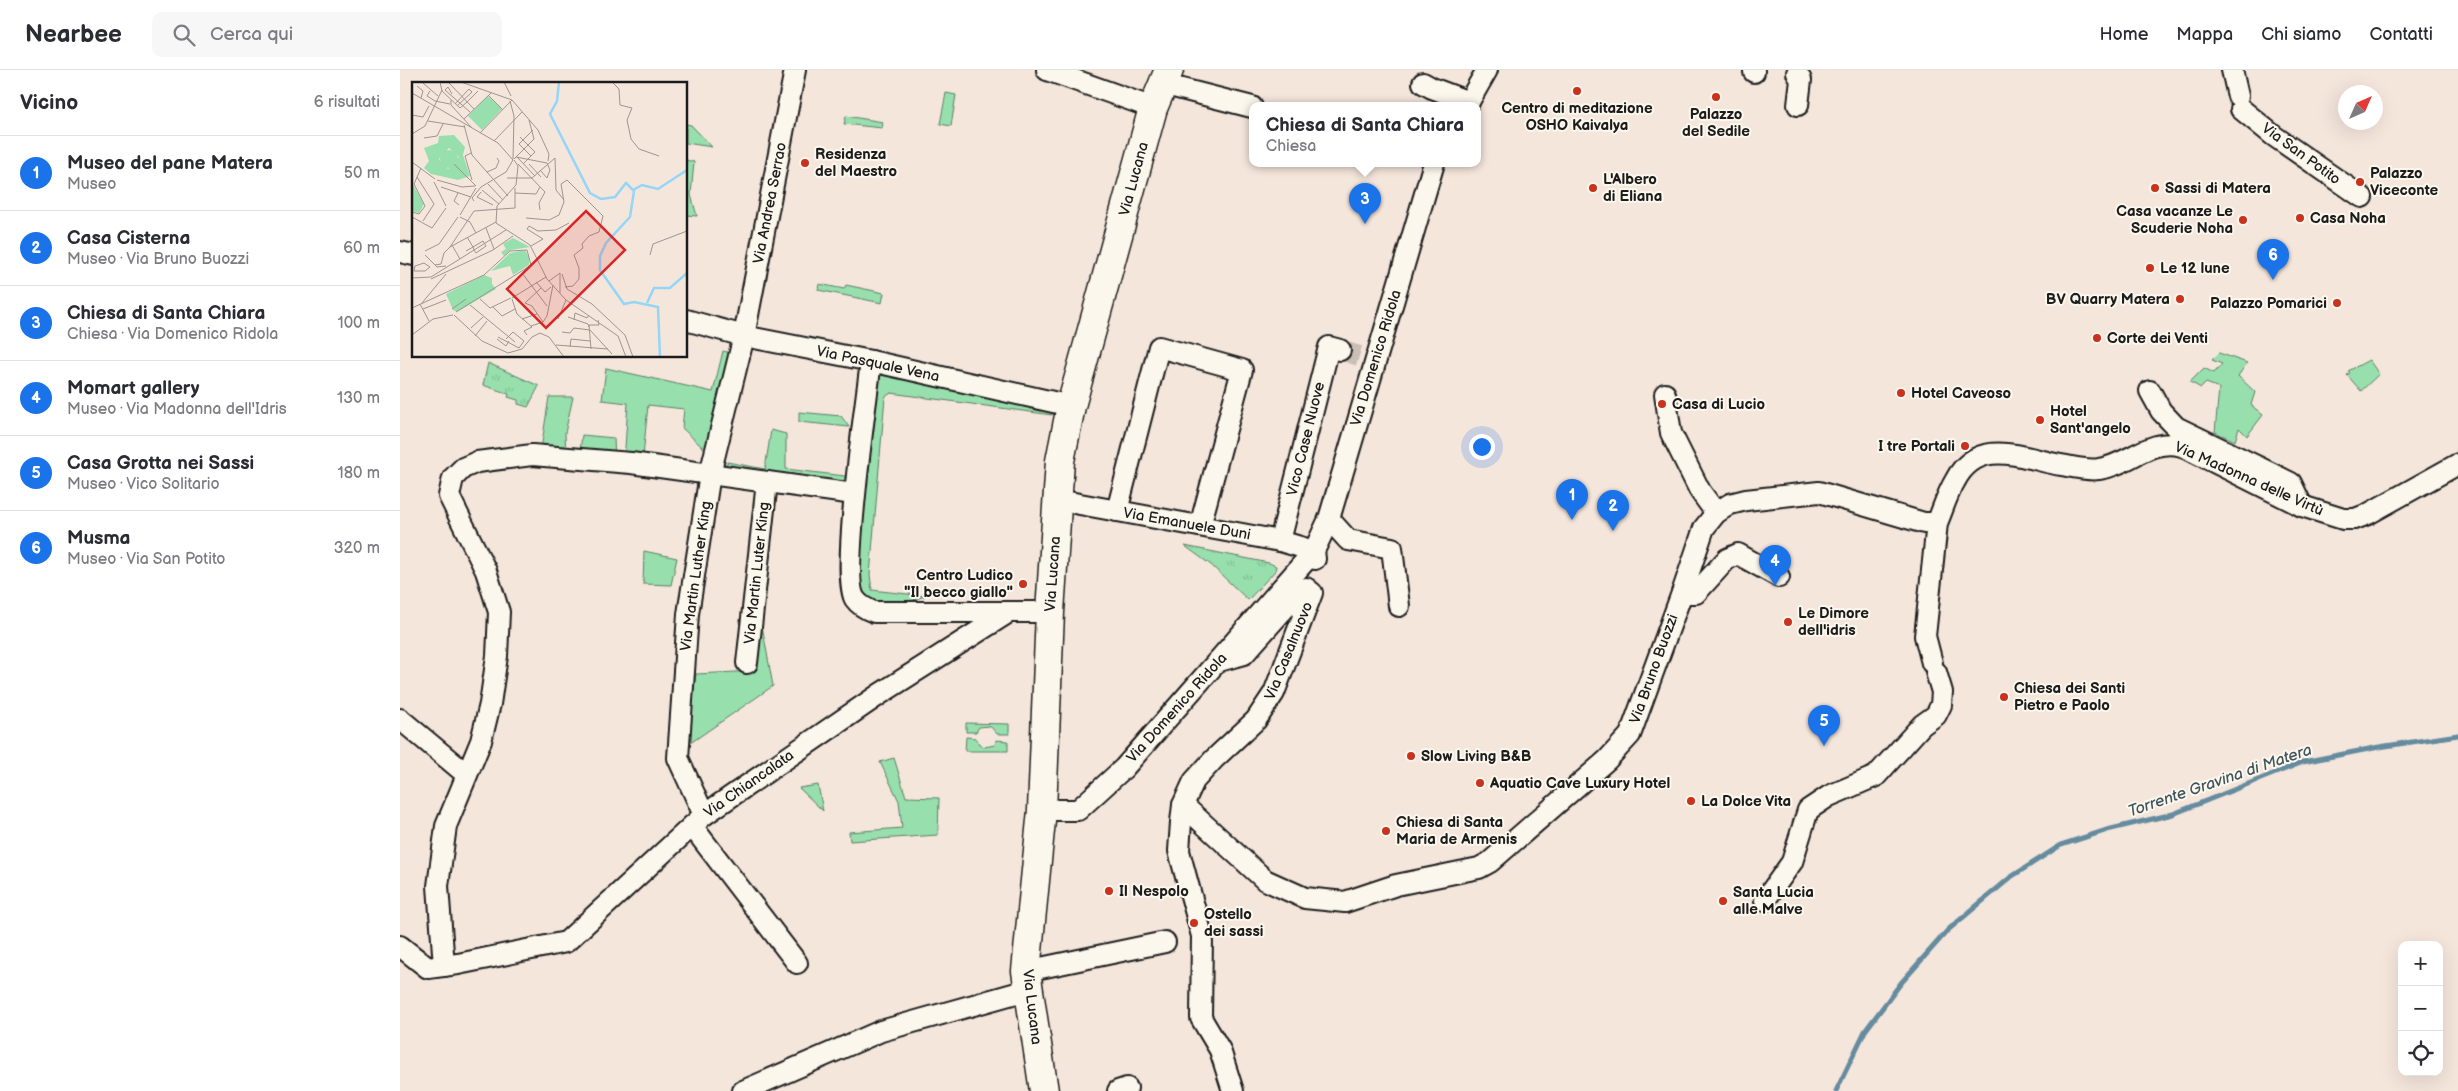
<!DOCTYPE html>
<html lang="it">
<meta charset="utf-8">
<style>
:root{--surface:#fff;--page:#f7f7f7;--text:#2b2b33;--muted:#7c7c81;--line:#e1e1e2;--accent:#1a73e8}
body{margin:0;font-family:"Balsamiq Sans",sans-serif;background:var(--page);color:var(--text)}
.controls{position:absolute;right:15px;bottom:15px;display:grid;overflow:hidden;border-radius:10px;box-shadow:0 5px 20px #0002}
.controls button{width:45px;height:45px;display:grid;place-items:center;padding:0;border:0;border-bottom:1px solid var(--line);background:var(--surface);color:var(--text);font:25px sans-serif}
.compass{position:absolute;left:1938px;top:15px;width:45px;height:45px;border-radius:50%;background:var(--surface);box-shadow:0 5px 20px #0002;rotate:45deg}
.you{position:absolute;left:1081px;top:376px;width:18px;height:18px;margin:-12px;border:4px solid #fff;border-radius:50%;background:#1a73e8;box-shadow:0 0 0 8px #1a73e833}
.badge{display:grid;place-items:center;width:32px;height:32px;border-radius:50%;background:var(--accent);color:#fff;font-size:16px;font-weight:700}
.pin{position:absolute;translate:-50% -41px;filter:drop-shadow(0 1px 2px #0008)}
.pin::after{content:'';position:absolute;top:26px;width:18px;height:15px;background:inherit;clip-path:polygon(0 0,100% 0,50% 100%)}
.popup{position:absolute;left:849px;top:32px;width:232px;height:65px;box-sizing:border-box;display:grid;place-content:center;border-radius:10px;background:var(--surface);filter:drop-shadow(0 1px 4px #0005);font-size:16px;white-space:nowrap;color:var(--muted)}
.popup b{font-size:19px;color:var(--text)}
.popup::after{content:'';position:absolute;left:50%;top:100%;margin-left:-10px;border:10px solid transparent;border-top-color:var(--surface)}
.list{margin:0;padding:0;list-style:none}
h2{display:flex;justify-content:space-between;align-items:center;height:65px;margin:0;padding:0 20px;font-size:21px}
h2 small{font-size:16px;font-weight:400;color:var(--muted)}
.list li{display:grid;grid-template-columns:32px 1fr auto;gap:15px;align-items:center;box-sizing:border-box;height:75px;padding:0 20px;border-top:1px solid var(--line)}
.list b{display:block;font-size:19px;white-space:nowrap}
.list p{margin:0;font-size:16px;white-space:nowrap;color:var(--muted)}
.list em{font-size:16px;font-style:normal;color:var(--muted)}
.icon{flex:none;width:28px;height:28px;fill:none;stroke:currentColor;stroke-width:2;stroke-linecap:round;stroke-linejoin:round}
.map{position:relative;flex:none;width:2058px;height:1021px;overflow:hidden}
header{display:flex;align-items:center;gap:30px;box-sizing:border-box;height:70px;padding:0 25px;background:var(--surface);border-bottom:1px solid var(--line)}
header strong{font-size:24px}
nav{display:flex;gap:28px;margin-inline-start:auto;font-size:18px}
.search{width:350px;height:45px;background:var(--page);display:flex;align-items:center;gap:12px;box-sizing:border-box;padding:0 18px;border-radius:10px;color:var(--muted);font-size:19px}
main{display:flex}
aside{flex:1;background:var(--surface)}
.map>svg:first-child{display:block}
.green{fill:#97dfad;stroke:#5a7e64}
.park{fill:url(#park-tufts);stroke:#5a7e64}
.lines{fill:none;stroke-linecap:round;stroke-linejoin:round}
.stream{stroke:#658b9f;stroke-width:5}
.street-tunnel{stroke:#cabeb6;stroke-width:20;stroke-dasharray:20 10;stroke-linecap:butt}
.street-casing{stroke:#1c1c1c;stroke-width:24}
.secondary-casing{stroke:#1c1c1c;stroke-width:31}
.street{stroke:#fbf7ec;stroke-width:20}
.secondary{stroke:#fbf7ec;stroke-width:28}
.poi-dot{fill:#c8321e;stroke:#fbf7ec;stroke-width:2}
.labels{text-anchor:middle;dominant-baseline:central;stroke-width:4;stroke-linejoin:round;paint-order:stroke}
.poi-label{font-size:15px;font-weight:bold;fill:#1c1c1c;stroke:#fbf7ec;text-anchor:start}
.street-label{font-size:15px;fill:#1c1c1c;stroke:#fbf7ec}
.water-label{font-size:16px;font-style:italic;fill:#40545e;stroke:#fbf7ec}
.inset-river{fill:none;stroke:#95d5f7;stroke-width:2.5}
.inset-road{fill:none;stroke:#9e958f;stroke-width:1}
.view{fill:#d62828;fill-opacity:0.15;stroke:#d62828;stroke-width:2.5}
.inset-edge{fill:none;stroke:#1c1c1c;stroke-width:2.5}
</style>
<header>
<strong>Nearbee</strong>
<div class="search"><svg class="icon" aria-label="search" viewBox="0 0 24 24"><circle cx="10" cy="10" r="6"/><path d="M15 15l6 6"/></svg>Cerca qui</div>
<nav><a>Home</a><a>Mappa</a><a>Chi siamo</a><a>Contatti</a></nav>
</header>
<main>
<aside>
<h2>Vicino<small>6 risultati</small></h2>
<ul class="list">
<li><span class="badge">1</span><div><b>Museo del pane Matera</b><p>Museo</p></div><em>50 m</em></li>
<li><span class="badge">2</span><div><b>Casa Cisterna</b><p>Museo · Via Bruno Buozzi</p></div><em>60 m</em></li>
<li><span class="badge">3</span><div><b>Chiesa di Santa Chiara</b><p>Chiesa · Via Domenico Ridola</p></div><em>100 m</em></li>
<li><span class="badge">4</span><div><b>Momart gallery</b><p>Museo · Via Madonna dell'Idris</p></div><em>130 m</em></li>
<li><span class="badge">5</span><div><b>Casa Grotta nei Sassi</b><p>Museo · Vico Solitario</p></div><em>180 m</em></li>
<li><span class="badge">6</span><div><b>Musma</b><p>Museo · Via San Potito</p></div><em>320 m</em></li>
</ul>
</aside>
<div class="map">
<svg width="2058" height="1021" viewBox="0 0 2058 1021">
<defs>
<pattern id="park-tufts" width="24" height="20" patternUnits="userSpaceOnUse" patternTransform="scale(1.25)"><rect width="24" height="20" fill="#97dfad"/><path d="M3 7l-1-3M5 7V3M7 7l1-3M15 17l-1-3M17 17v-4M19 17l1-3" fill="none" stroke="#82bf94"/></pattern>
</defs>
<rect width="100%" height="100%" fill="#f5e6dc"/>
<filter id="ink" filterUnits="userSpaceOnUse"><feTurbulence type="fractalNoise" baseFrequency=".02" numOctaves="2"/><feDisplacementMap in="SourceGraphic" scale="10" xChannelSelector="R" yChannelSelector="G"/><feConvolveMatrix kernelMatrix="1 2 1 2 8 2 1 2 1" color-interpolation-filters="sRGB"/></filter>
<g filter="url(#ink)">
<g class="green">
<path d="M546,23L556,25L551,56L540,54Z"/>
<path d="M446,46L483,52L482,58L444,54Z"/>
<path d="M286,54L291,55L312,77L286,73Z"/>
<path d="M286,90L294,92L291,125L297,146L286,145Z"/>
<path d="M419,214L444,219L446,215L484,223L482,233L418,220Z"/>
<path d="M323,281L340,285L314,388L282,358L284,339L248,335L243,387L224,393L228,333L202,330L206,298L313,322Z"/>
<path d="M1819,283L1847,293L1838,306L1855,322L1851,335L1863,345L1847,366L1839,358L1835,371L1815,362L1819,318L1806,313L1801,318L1790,312L1804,298L1814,303L1822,294L1812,290Z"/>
<path d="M1969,290L1979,304L1961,321L1947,305L1950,303L1948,301Z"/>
<path d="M476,301L653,338L652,345L491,323L485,327L470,505L472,520L525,526L487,539L465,528L458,517Z"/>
<path d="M149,327H173L165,363L166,388L140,386Z"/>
<path d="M399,342L441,346L449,357L399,352Z"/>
<path d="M371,360L386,364V399L445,406L446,423L325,407L327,392L365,399Z"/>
<path d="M182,365L214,368L215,392L179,389Z"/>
<path d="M244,481L277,488L271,515L243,514Z"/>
<path d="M361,550L373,616L286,676L296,604L356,601Z"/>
<path d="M566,653L609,654V664H597L590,656L579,657L576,662H566Z"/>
<path d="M566,667L576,668L579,674L584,677L595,675L596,670L608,671V681H565Z"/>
<path d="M494,688L506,727L539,728L538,765L450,771L449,762L502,758L499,731L480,692Z"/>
<path d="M418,715L423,741L399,718Z"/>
</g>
<g class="park">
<path d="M88,293L139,316L128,337L118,334V330L108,327L109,324L83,315Z"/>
<path d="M785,476L869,493L876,496L875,501L848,530L811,495Z"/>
</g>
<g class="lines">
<path class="stream" d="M1436,1021L1465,961L1501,913L1548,860L1611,807L1661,775L1707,760L1773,744L1903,692L1979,677L2058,665"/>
<path class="street-tunnel" d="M940,280L963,287"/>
<g class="street-casing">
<g id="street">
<path d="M647,0L753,38"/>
<path d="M1832,0L1838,26"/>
<path d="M1354,2V0"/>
<path d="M1397,3L1401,10L1398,35"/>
<path d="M1023,13L1032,18L1069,32"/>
<path d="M762,14L852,37"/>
<path d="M1067,35L1087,0"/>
<path d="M1841,39L1874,66L1962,127"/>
<path d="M0,182L14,185"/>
<path d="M286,250L344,266L471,291L671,336"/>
<path d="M471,291C467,327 440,507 455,529C460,536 466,539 474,542H609"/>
<path d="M1750,321L1761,341L1776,357L1891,413L1902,436"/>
<path d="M1265,324L1271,363L1300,421L1316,443"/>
<path d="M717,441L759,277L842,300L800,456"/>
<path d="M929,449L948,470L992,478L999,536"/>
<path d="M880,471L929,277L940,280"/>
<path d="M915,489L914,481L929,449L1034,93"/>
<path d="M1282,523H1296L1327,489L1338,484L1379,507"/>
<path d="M819,591L844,584L901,520L906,518L912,523L874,623L856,650L814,689L794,711L783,735L781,752L779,781L802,866L801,948L820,980L833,1021"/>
<path d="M347,593L367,412"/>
<path d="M1532,593L1525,566L1537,453"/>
<path d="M0,649L66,704"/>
<path d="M783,735L865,810L905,828L945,832L996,815L1079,798L1090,792L1207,690L1230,665L1282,523L1304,458L1316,443L1330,434L1346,430L1419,422L1524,453H1537C1543,439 1547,424 1555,411C1578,366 1622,388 1661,395C1673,397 1687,401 1699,399C1729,395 1750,367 1782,376L1902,436L1943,449H1955L1968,444L2058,394"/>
<path d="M642,740H678L724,698L914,481L880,471L658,430"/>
<path d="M304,745L278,688L288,544L310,404L344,266L395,0"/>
<path d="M292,756L397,893"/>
<path d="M1365,830L1392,792L1408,740L1429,726L1476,706L1522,655L1536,645L1541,635L1542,622L1536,602"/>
<path d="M0,876L28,898L58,894L166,872L304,745L480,624L609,542H650"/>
<path d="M44,896L38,816L46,756L81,671L90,634L97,586L99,542L86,501L49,426L53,408L63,398L77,392L132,385L231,393L454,424"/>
<path d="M626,901L765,872"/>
<path d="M343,1021L481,961L627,920"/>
<path d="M718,1021L727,1018"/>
</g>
</g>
<g class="secondary-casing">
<path id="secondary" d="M644,1021L626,901L642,740L650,542L660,391L671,336L753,38L769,0"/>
</g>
<use href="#street" class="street"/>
<use href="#secondary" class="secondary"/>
</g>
</g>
<g class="poi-dot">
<circle cx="1177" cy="21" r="5"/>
<circle cx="1316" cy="27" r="5"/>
<circle cx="405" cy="93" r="5"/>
<circle cx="1960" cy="112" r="5"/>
<circle cx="1193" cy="118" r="5"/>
<circle cx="1755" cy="118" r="5"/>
<circle cx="1900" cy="148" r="5"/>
<circle cx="1843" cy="150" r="5"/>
<circle cx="1750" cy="198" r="5"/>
<circle cx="1780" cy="229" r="5"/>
<circle cx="1937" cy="233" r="5"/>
<circle cx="1697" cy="268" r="5"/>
<circle cx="1501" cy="323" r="5"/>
<circle cx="1262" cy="334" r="5"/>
<circle cx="1640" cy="350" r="5"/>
<circle cx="1565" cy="376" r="5"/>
<circle cx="623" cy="514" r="5"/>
<circle cx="1388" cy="552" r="5"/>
<circle cx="1604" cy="627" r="5"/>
<circle cx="1011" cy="686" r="5"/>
<circle cx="1080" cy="713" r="5"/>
<circle cx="1291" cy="731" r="5"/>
<circle cx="986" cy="761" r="5"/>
<circle cx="709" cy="821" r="5"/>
<circle cx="1323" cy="831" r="5"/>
<circle cx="794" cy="853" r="5"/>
</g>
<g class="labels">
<g class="poi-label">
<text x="1177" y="38" text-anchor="middle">Centro di meditazione<tspan x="1177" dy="17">OSHO Kaivalya</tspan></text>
<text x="1316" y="44" text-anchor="middle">Palazzo<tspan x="1316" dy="17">del Sedile</tspan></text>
<text x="415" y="84">Residenza<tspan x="415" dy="17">del Maestro</tspan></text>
<text x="1970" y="103">Palazzo<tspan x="1970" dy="17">Viceconte</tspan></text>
<text x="1203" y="109">L'Albero<tspan x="1203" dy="17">di Eliana</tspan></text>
<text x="1765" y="118">Sassi di Matera</text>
<text x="1833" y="141" text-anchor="end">Casa vacanze Le<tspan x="1833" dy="17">Scuderie Noha</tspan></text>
<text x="1910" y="148">Casa Noha</text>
<text x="1760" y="198">Le 12 lune</text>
<text x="1770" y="229" text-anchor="end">BV Quarry Matera</text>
<text x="1927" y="233" text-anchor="end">Palazzo Pomarici</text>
<text x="1707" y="268">Corte dei Venti</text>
<text x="1511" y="323">Hotel Caveoso</text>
<text x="1272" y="334">Casa di Lucio</text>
<text x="1650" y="341">Hotel<tspan x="1650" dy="17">Sant'angelo</tspan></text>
<text x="1555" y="376" text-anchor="end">I tre Portali</text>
<text x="613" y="505" text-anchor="end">Centro Ludico<tspan x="613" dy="17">"Il becco giallo"</tspan></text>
<text x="1398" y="543">Le Dimore<tspan x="1398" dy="17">dell'idris</tspan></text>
<text x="1614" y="618">Chiesa dei Santi<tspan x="1614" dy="17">Pietro e Paolo</tspan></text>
<text x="1021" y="686">Slow Living B&amp;B</text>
<text x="1090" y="713">Aquatio Cave Luxury Hotel</text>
<text x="1301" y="731">La Dolce Vita</text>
<text x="996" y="752">Chiesa di Santa<tspan x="996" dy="17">Maria de Armenis</tspan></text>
<text x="719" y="821">Il Nespolo</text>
<text x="1333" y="822">Santa Lucia<tspan x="1333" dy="17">alle Malve</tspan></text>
<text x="804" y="844">Ostello<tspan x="804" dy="17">dei sassi</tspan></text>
</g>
<g class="street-label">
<text transform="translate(1901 84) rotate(36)">Via San Potito</text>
<text transform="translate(734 109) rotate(-75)">Via Lucana</text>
<text transform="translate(370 133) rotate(-79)">Via Andrea Serrao</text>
<text transform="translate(976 288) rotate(-73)">Via Domenico Ridola</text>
<text transform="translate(478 294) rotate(12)">Via Pasquale Vena</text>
<text transform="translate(906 369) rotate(-76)">Vico Case Nuove</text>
<text transform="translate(1849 409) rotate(24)">Via Madonna delle Virtù</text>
<text transform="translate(787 454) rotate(10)">Via Emanuele Duni</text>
<text transform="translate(357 503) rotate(-84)">Via Martin Luter King</text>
<text transform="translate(653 504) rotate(-86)">Via Lucana</text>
<text transform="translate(296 506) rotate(-82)">Via Martin Luther King</text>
<text transform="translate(889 581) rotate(-68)">Via Casalnuovo</text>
<text transform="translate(1254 599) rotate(-70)">Via Bruno Buozzi</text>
<text transform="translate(777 638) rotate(-48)">Via Domenico Ridola</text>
<text transform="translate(349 714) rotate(-35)">Via Chiancalata</text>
<text transform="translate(632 937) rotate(83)">Via Lucana</text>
</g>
<g class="water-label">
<text transform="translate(1820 711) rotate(-19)">Torrente Gravina di Matera</text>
</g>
</g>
<g transform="translate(12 12)">
<rect width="275" height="275" fill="#f5e6dc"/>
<path d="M76,14L90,27L70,48L56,34Z" fill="#97dfad"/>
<path d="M101,156L118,165L99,168L92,174L89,170L94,167L91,162ZM72,193L80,196V202L84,207L45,230L41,228L34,212Z" fill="#97dfad"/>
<path d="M28 77a9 9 0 1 1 18 0a9 9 0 1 1-18 0Z" fill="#97dfad"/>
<path d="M42,53L53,65L51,73L58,94L46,98L19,92L12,86L17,79L12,66L26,61L27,54ZM37,66L47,75L36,87L27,77ZM0,101L12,122L7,131L0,129ZM113,168L117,175V183L101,193L98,184L79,189L98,171Z" fill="#97dfad" fill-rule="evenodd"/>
<path class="inset-river" d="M147,0L145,19L138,32L178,111L189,117L203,115L214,101L222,109L218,135L194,161L188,174V188L212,222L222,220L246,225L248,275M221,108L230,103L246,107L275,88M235,221L242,206H258L275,191"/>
<path class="inset-road" d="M28,0L30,9L48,26L55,20M49,0L100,18L126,48L137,72L136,79M92,0L99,14M200,0L207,7L208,23L220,26L215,38L219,57L227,67L247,74M11,1L26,14M37,1L62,27M5,4L11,9L9,16M18,9L15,14L23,19M0,11L86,61L101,78M40,12L36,5L33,8L58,30M76,13L91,28M39,18V23L60,46M23,19L38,22M98,19L102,34L101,77M55,20L66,9M43,22L57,7L60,10L45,24M0,33L11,35L17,24M52,37L79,11M16,39L53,45M52,43L60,73L96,114M68,51L100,18M0,52L13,44L30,8M108,55L123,70L111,82M12,56L25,54L31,42M82,59L110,30M59,71L53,74L60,98M119,74L107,62L121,48M104,75L135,81M105,75L123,94M102,77L122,57L117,38M102,78L106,84L104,103L85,124L84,141L118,163L135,197L154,218L206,254L214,275M0,80L23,97M42,82L64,104M106,82L133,110L127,121L128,128M117,82L129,95M128,88L135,96L138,88L135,81M75,90L84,86L87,79L85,76M5,95L22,122L11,139M95,96H120M120,96L143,76L144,108L152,118M25,98L50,105L63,104M22,100L34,124M76,102L91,118M29,105L59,115M70,108L87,122M69,110L65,115L81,123M46,111L42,119L47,123M103,111L124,112L128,105M62,119L60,116L69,105L94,90L101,78M0,130L7,132L13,124L2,102L9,86M48,133L64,106M0,135L20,146L34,126M48,135L58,140L64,151M114,136L137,138L147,133L152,120L149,102L155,98L191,134L187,150L177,154L170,162L171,166L162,173L167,186V197L161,204L153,205M74,146L82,167M40,163L48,177M119,164L131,157L115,147L117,144L126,149L144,148L157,141M38,165L62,129L103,126V106M13,169L27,162L46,135M54,169L61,165L71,159L74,164L64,171L62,168L61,165L55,155M13,173L25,185L34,184M238,173L241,162L275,149M12,181L18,185L13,189H2L3,184ZM23,183L29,182L32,171L38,165L84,140M110,191L135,224M150,192L155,207L180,222L213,253L221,275M0,196L19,195L94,148M19,197L81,168L101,154M137,199L148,191V211M124,200L133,210L139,205M129,206L113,221L120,224L131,240M100,216L134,195M68,217L78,226L99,216M100,217L105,232L120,245L112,249L115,253M10,221L34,192M8,222L17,239M58,223L103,260M81,225L90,234L103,227M0,226L72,193L98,169L115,168L119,183M11,227L34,218M40,227L54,217M44,230L121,182M42,233L70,259L96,271L110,267L120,255L128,251L137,255L152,275M156,235L176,242L177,245M110,237L125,232M146,237L154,218M162,238L163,231L175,236L177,233M119,244L131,240L135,234L141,203M59,246L71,235M150,250L158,251L162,246L178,248L200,272M0,253L21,237L41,233M63,254L75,239M86,255L107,266L112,259L101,250L94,257M85,257L94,264L97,259M144,263L196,267M158,265L159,257L178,259M179,267L177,243H187L186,238"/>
<path class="view" d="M174,129L213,168L134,246L95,207Z"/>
<rect width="275" height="275" class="inset-edge"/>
</g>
</svg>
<div class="controls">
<button>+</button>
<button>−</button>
<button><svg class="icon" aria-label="locate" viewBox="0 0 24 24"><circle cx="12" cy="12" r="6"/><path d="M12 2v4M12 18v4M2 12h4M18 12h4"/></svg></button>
</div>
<svg class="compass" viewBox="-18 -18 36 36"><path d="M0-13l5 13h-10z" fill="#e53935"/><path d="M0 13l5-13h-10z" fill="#7c7c81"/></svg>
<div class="you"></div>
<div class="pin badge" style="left:1172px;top:450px">1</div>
<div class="pin badge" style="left:1213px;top:461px">2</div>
<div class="pin badge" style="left:965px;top:154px">3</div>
<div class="popup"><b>Chiesa di Santa Chiara</b>Chiesa</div>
<div class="pin badge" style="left:1375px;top:516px">4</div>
<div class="pin badge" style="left:1424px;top:676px">5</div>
<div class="pin badge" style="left:1873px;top:210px">6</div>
</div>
</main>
